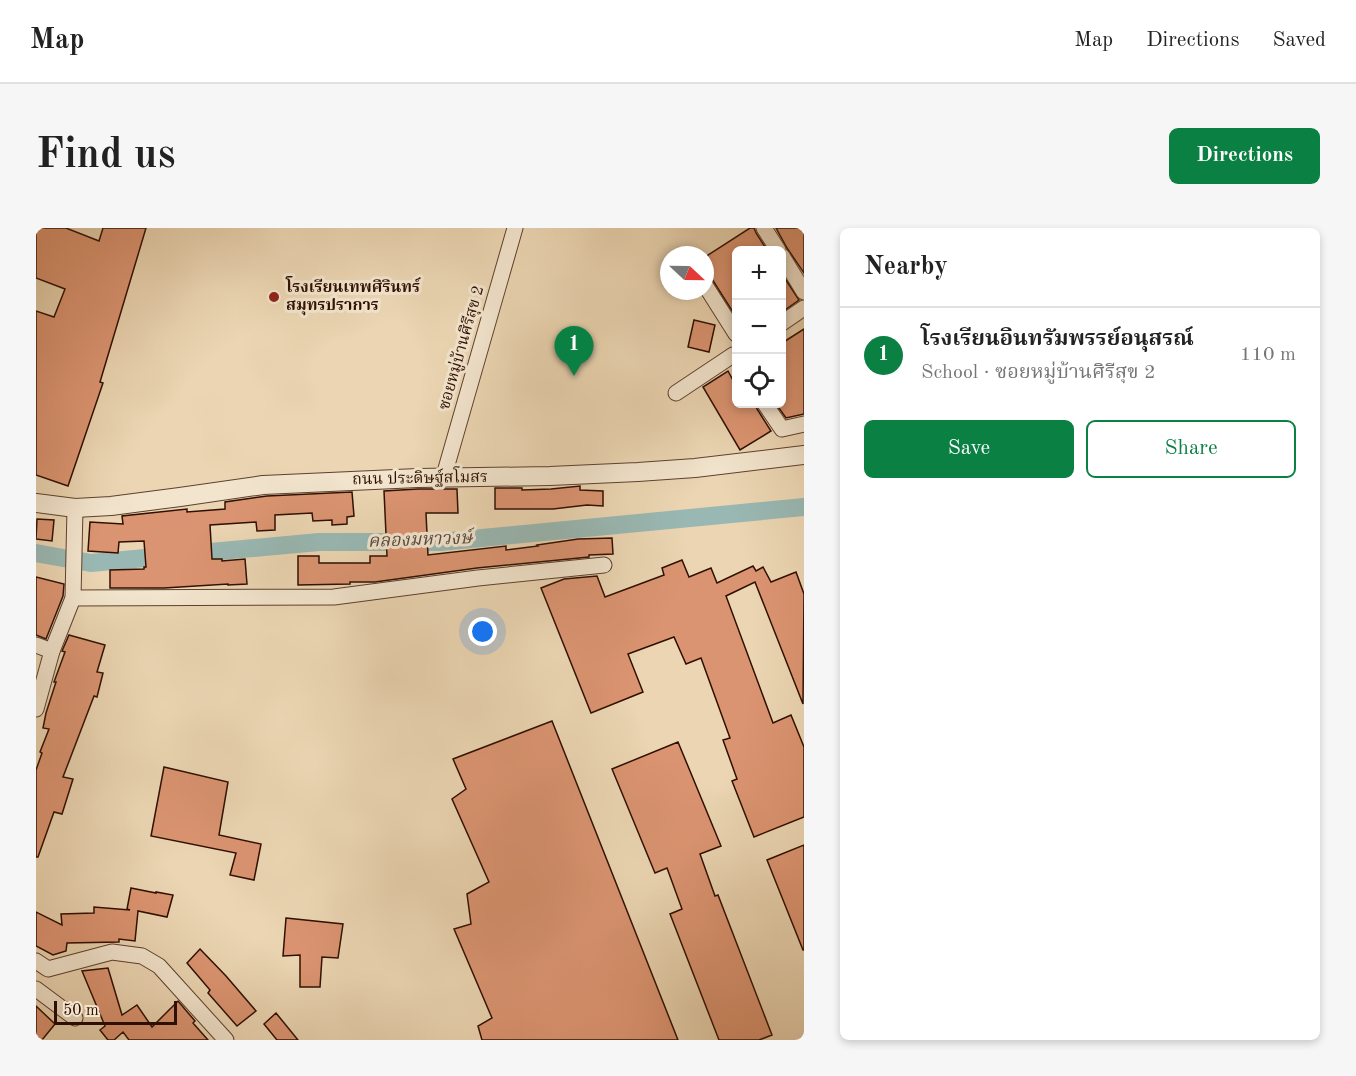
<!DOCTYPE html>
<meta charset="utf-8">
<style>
:root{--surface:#fff;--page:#f6f6f6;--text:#222;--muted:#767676;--line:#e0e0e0;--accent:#0b8043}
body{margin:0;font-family:"Old Standard TT","Noto Serif Thai",serif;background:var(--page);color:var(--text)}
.controls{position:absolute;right:18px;top:18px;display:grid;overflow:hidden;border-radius:9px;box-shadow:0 3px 9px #0003}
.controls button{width:54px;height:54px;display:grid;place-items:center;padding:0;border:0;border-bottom:2px solid var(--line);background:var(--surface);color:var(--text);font:30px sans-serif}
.compass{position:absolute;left:624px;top:18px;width:54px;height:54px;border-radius:50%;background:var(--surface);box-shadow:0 3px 9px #0003;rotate:112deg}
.scale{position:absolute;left:18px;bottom:15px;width:123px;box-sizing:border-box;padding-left:6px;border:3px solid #2f0f02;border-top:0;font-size:16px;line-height:21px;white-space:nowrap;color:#2f0f02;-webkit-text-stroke:4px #f2e4cd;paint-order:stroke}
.you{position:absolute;left:447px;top:404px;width:21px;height:21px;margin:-15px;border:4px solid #fff;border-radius:50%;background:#1a73e8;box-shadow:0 0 0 9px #1a73e833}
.badge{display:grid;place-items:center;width:39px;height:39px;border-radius:50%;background:var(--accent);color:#fff;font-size:20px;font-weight:700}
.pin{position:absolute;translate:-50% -50px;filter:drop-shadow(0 2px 3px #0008)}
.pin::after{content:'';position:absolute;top:32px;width:21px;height:18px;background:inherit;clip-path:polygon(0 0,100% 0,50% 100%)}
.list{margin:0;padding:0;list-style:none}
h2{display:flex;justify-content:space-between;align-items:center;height:78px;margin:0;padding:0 24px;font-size:26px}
h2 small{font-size:20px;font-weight:400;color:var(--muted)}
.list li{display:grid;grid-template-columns:39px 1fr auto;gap:18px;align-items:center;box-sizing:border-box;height:96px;padding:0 24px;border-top:2px solid var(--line)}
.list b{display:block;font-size:22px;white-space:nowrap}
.list p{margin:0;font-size:20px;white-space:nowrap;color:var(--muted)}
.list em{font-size:20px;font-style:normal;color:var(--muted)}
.actions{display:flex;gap:12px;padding:18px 24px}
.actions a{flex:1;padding:14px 0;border:2px solid var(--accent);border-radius:9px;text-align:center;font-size:21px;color:var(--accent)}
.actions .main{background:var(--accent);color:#fff}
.icon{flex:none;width:33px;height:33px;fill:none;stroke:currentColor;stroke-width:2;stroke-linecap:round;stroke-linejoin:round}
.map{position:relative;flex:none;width:768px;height:812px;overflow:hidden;border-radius:9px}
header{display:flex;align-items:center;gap:36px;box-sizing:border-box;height:84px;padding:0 30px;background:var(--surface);border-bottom:2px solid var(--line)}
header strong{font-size:28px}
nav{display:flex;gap:33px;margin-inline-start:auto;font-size:21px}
.intro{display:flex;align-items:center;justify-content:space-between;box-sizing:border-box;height:144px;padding:0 36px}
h1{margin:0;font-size:42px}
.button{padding:15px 27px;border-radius:9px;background:var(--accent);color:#fff;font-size:21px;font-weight:700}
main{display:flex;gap:36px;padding:0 36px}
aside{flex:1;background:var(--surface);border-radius:9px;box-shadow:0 3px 9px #0003}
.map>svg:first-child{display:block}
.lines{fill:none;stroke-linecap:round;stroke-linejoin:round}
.canal{stroke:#99b8b3;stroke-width:18}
.building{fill:#db9471;stroke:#2f0f02;stroke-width:1.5}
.minor-casing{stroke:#5e402e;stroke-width:17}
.tertiary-casing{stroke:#5e402e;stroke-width:20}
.minor{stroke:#f2e4cd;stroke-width:15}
.tertiary{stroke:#f2e4cd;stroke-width:18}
.poi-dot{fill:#8f2418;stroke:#f2e4cd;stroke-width:2}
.labels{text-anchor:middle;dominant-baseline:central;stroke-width:6;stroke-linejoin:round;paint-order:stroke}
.poi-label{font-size:16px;font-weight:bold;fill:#2f0f02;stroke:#f2e4cd;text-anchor:start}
.street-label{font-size:16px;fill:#2f0f02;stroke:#f2e4cd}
.water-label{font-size:18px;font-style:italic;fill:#544a40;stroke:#f2e4cd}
</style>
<header>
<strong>Map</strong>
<nav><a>Map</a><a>Directions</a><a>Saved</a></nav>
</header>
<div class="intro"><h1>Find us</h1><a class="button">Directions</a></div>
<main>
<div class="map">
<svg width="768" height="812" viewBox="0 0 768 812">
<rect width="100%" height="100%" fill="#ebd5b2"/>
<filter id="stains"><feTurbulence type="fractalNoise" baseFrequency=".00333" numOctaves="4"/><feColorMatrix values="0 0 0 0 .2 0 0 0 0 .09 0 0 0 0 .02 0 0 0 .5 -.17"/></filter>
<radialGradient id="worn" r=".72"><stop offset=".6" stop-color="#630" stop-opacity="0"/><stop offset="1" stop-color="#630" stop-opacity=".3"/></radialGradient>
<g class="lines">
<path class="canal" d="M0,325L55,335L283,314H404L768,279"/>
</g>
<g class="building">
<path d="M0,0H30L63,13L67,0H110L64,154L67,155L32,258L0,247V83L18,89L29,61L0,50Z"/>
<path d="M714,0H718L720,5L731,22H700V89L669,40V29Z"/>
<path d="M740,0H768V45L751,20Z"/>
<path d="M746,46L763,72L746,84Z"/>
<path d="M658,92L679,97L673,124L652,119Z"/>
<path d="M768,101V186L750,190L740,176H746V115Z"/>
<path d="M692,143L700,158V176H719L721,181L735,203L704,222L667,159Z"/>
<path d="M544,258V262L567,263V278L551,277L517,281H459V260H486V262L515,261Z"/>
<path d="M382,261H421L422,285H390L392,327L470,318V322L502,318L501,317L542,311L576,310L577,326L553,327V329L441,340L339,354H314V356L262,357V328H283V335H334V328H351L348,263Z"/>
<path d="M316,264L318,288L311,289V296L296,297V292L277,293L276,285L239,287V302L221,303L220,294L174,297L176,331H186V333L209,331L211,356L192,357V356L128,360H74V342L108,341V339H110L108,313L83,314L82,325L52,323L54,294L87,296L86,288L151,281V284L189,281V274L231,268Z"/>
<path d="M1,291L18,292L16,313L0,311Z"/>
<path d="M646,332L653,349L675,340L681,355L717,338L720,343L727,339L735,354L760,344L768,366L767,476L719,354L690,368L737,495L755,487L768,519V589L718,609L696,553L701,551L687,512L694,510L665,430L650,436L638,409L592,426L607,464L555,485L505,360L528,351L561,348L569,369L628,347L626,340Z"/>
<path d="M0,349L28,356L27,368L10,411L0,407Z"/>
<path d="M33,407L69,417L61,444L67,445L61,469L58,468L27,549L37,551L26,586L18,584L2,629H0V542L6,525L4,524L13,501L7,500L10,485L20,454H18L29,424L26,423Z"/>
<path d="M516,493L642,812H446L442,798L456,790L418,701L435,696L431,666L453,654L416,571L430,561L417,531Z"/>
<path d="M642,514L685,618L664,626L679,668L682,667L736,807L723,812H683L634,686L646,681L631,640L619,645L576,541Z"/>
<path d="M128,539L192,554L183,607L225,616L218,652L194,647L200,625L115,608Z"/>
<path d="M768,617V722H767L731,632Z"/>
<path d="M95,660L120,665V664L137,667L131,689L102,683L99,713L83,711V714L31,715L30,723L17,727L0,718V684L26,697L25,686L58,685V679L94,682L91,681Z"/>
<path d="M250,690L307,696L302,730L286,729L284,759H264V727L247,728Z"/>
<path d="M164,721L190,748L220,783L201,798L172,765L174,762L151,735Z"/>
<path d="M72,740L86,787L101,777L116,799L142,773L159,793L157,795L172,812H93L87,804L78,812H72L64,802L69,798L46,743Z"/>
<path d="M0,778L19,796L6,812H0Z"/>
<path d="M240,785L262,812H241L228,796Z"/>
</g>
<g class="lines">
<g class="minor-casing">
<g id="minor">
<path d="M728,0L742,22"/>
<path d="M746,28L768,64"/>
<path d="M669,57L700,106"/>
<path d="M746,95L768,80"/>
<path d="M640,165L697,127"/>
<path d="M729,176L746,201L768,196"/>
<path d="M407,251L479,0"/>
<path d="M37,370L298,369L442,350L568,337"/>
<path d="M0,417L16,423"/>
<path d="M0,481L16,423L37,370L39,280"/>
<path d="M0,733L12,741L76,724L106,728L123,738L190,812"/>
<path d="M0,761L39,790"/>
</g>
</g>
<g class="tertiary-casing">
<path id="tertiary" d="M0,275L39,280L75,278L144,269L227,257L382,250L514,248L602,244L659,240L768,227"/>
</g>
<use href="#minor" class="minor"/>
<use href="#tertiary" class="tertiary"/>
</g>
<circle class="poi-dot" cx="238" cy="69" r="6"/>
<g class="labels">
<g class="poi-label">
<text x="250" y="60">โรงเรียนเทพศิรินทร์<tspan x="250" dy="18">สมุทรปราการ</tspan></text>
</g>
<g class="street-label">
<text transform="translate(426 120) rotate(-74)">ซอยหมู่บ้านศิรีสุข 2</text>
<text transform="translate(384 251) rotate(-1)">ถนน ประดิษฐ์สโมสร</text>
</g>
<g class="water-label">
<text transform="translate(384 312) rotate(-2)">คลองมหาวงษ์</text>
</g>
</g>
<rect width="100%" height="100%" filter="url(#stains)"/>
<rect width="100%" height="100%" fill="url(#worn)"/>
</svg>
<div class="controls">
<button>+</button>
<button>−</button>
<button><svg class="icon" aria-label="locate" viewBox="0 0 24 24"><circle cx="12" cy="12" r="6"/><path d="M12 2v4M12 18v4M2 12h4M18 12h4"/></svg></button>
</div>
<svg class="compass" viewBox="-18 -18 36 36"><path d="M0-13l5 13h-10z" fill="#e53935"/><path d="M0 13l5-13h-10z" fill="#767676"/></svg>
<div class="scale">50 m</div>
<div class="you"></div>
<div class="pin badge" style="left:538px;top:148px">1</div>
</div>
<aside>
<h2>Nearby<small></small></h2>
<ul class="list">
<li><span class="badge">1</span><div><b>โรงเรียนอินทรัมพรรย์อนุสรณ์</b><p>School · ซอยหมู่บ้านศิรีสุข 2</p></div><em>110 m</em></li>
</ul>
<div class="actions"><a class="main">Save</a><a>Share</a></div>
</aside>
</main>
